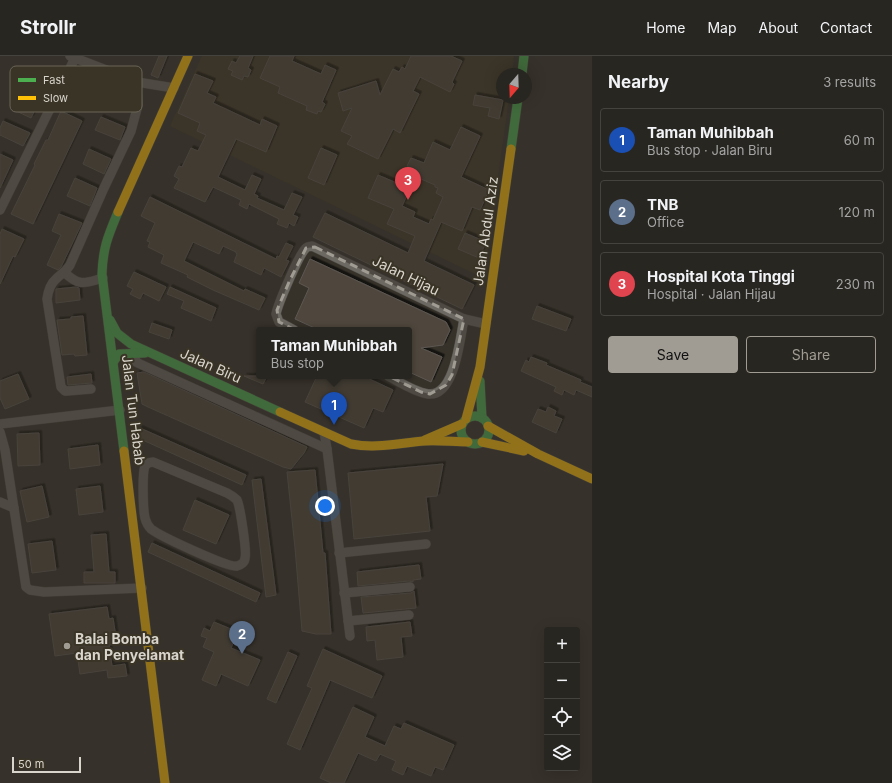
<!DOCTYPE html>
<meta charset="utf-8">
<style>
:root{--surface:#282620;--page:#302e29;--text:#f1f3f6;--muted:#a5a5a5;--line:#44433e;--accent:#a09c93}
body{margin:0;font-family:Inter,sans-serif;background:var(--page);color:var(--text)}
.controls{position:absolute;right:12px;bottom:12px;display:grid;overflow:hidden;border-radius:4px;box-shadow:0 4px 16px #0002}
.controls button{width:36px;height:36px;display:grid;place-items:center;padding:0;border:0;border-bottom:1px solid var(--line);background:var(--surface);color:var(--text);font:20px sans-serif}
.compass{position:absolute;left:496px;top:12px;width:36px;height:36px;border-radius:50%;background:var(--surface);box-shadow:0 4px 16px #0002;rotate:199deg}
.scale{position:absolute;left:12px;bottom:10px;width:69px;box-sizing:border-box;padding-left:4px;border:2px solid #d9d5cc;border-top:0;font-size:11px;line-height:14px;white-space:nowrap;color:#d9d5cc;-webkit-text-stroke:3px #3a3426;paint-order:stroke}
.you{position:absolute;left:325px;top:450px;width:14px;height:14px;margin:-10px;border:3px solid #fff;border-radius:50%;background:#1a73e8;box-shadow:0 0 0 6px #1a73e833}
.badge{display:grid;place-items:center;width:26px;height:26px;border-radius:50%;background:var(--accent);color:#fff;font-size:13px;font-weight:700}
.pin{position:absolute;translate:-50% -33px;filter:drop-shadow(0 1px 2px #0008)}
.pin::after{content:'';position:absolute;top:21px;width:14px;height:12px;background:inherit;clip-path:polygon(0 0,100% 0,50% 100%)}
.popup{position:absolute;left:256px;top:271px;width:156px;height:52px;box-sizing:border-box;display:grid;place-content:center;border-radius:4px;background:var(--surface);filter:drop-shadow(0 1px 3px #0005);font-size:13px;white-space:nowrap;color:var(--muted)}
.popup b{font-size:15px;color:var(--text)}
.popup::after{content:'';position:absolute;left:50%;top:100%;margin-left:-8px;border:8px solid transparent;border-top-color:var(--surface)}
.list{margin:0;padding:0;list-style:none}
h2{display:flex;justify-content:space-between;align-items:center;height:52px;margin:0;padding:0 16px;font-size:17px}
h2 small{font-size:13px;font-weight:400;color:var(--muted)}
.list li{display:grid;grid-template-columns:26px 1fr auto;gap:12px;align-items:center;box-sizing:border-box;height:64px;margin:0 8px 8px;padding:0 8px;border:1px solid var(--line);border-radius:4px}
.list b{display:block;font-size:15px;white-space:nowrap}
.list p{margin:0;font-size:13px;white-space:nowrap;color:var(--muted)}
.list em{font-size:13px;font-style:normal;color:var(--muted)}
.actions{display:flex;gap:8px;padding:12px 16px}
.actions a{flex:1;padding:9px 0;border:1px solid var(--accent);border-radius:4px;text-align:center;font-size:14px;color:var(--accent)}
.actions .main{background:var(--accent);color:#111}
.icon{flex:none;width:22px;height:22px;fill:none;stroke:currentColor;stroke-width:2;stroke-linecap:round;stroke-linejoin:round}
.map{position:relative;flex:none;width:592px;height:727px;overflow:hidden}
header{display:flex;align-items:center;gap:24px;box-sizing:border-box;height:56px;padding:0 20px;background:var(--surface);border-bottom:1px solid var(--line)}
header strong{font-size:19px}
nav{display:flex;gap:22px;margin-inline-start:auto;font-size:14px}
main{display:flex}
aside{flex:1;background:var(--surface)}
.map>svg:first-child{display:block}
.built{fill:#413926}
.building{fill:#4f463e;stroke:#5c5751;filter:url(#shadow)}
.lines{fill:none;stroke-linecap:round;stroke-linejoin:round}
.street-casing{stroke:#524e48;stroke-width:10}
.fast-casing{stroke:#524e48;stroke-width:10}
.slow-casing{stroke:#524e48;stroke-width:10}
.street{stroke:#6c6862;stroke-width:9}
.fast{stroke:#4caf50;stroke-width:9}
.slow{stroke:#ffc107;stroke-width:9}
.marked{fill:none;stroke:#a09c93;stroke-width:3;stroke-dasharray:8 5;stroke-linejoin:round}
.poi-dot{fill:#a09c93;stroke:#3a3426;stroke-width:1.5}
.labels{text-anchor:middle;dominant-baseline:central;stroke-width:4;stroke-linejoin:round;paint-order:stroke}
.street-label{font-size:14px;fill:#d9d5cc;stroke:#3a3426}
.poi-label{font-size:14px;font-weight:bold;fill:#d9d5cc;stroke:#3a3426;text-anchor:start}
.key{fill:#3a3426;stroke:#6a6458;stroke-width:1}
.key-label{font-size:11px;fill:#d9d5cc}
</style>
<header>
<strong>Strollr</strong>
<nav><a>Home</a><a>Map</a><a>About</a><a>Contact</a></nav>
</header>
<main>
<div class="map">
<svg width="592" height="727" viewBox="0 0 592 727">
<defs>
<filter id="shadow"><feDropShadow dx="2.5" dy="-2.5" stdDeviation="0" flood-color="#0009"/></filter>
</defs>
<rect width="100%" height="100%" fill="#36322a"/>
<path class="built" d="M202,0H514L512,18H502V42H509L484,220L475,218L170,70Z"/>
<g class="building">
<path d="M159,0H167L158,22L151,19Z"/>
<path d="M240,0H253L248,12L251,14L248,21L244,20L242,24L231,19L233,15L228,13L232,5L236,7Z"/>
<path d="M270,0H294L292,5L321,18L325,9L336,14L322,46L325,48L321,56L318,55L317,58L306,54L307,50L278,37L280,31L260,22Z"/>
<path d="M411,0H451L462,5L452,26L454,28L450,36L420,21L413,35L419,38L400,77L393,73L378,103L347,88L352,80L341,75L352,52L343,55L338,37L376,25L380,39L393,13L399,16L402,11L405,13Z"/>
<path d="M76,14L131,35L132,40L127,53L111,48L110,52L68,35Z"/>
<path d="M195,18L213,25L207,37L216,41L213,47L260,69L262,63L277,70L266,96L236,83L218,121L245,134L252,119L261,123L254,138L258,140L257,142L284,154L292,137L302,141L293,159L298,161L294,170L289,167L287,172L277,168L279,163L249,148L247,153L239,149L241,144L213,131L205,146L174,132L179,123L174,120L179,110L182,111L191,92L198,95L206,79L197,75L200,67L178,57Z"/>
<path d="M30,22L46,30L31,62L14,54Z"/>
<path d="M475,39L503,44L499,63L488,60L490,52L473,49Z"/>
<path d="M61,55L82,65L33,168L11,158L35,109L34,108L46,84H48Z"/>
<path d="M101,61L125,71L120,84L95,74Z"/>
<path d="M3,65L30,77L23,90L0,79V72Z"/>
<path d="M461,71L480,80L461,121L489,134L480,154L472,151L462,175L441,166L424,205L474,229L462,253L313,181L325,157L408,197L415,180L387,168L394,153L368,142L378,119L392,125L410,133L402,150L415,156L413,161L429,168L431,163L433,164L443,141L436,137L438,132L435,131V129L414,120L417,115L407,110L411,102L424,107L433,86L450,94Z"/>
<path d="M321,92L337,99L324,129L308,122Z"/>
<path d="M89,93L111,103L104,118L83,108Z"/>
<path d="M0,98L13,104L0,132Z"/>
<path d="M75,122L97,132L90,150L67,140Z"/>
<path d="M150,141L276,203L277,200L279,201L286,187L293,190L286,204L289,205L281,221L264,212L261,219L234,206L237,198L236,197V196L223,190L219,198L193,186L184,205L244,235L245,233L265,242L259,254L213,234L187,221L188,219L161,207L164,199L148,191L150,186L147,185L155,167L141,160Z"/>
<path d="M59,158L82,167L61,211L58,214L47,209L61,179L52,175Z"/>
<path d="M2,173L24,183L15,201L13,200L0,228V178Z"/>
<path d="M465,177L486,186L479,202L458,193Z"/>
<path d="M310,203L446,266L450,274L443,289L421,292L442,301L431,326L409,316V278L411,274H319L295,263L309,232L299,227Z"/>
<path d="M134,216L166,231L159,245L143,237L140,243L130,238L133,233L127,230Z"/>
<path d="M76,231L79,232L80,244L56,247V233Z"/>
<path d="M170,231L216,252L211,265L181,252L184,245L167,238Z"/>
<path d="M537,250L571,263L566,275L532,263Z"/>
<path d="M83,260L87,299L75,300L74,298L62,299L57,264L71,263V261Z"/>
<path d="M152,267L172,274L169,283L149,276Z"/>
<path d="M531,301L547,307L546,309L581,324L580,326L592,331V341L576,334L574,339L564,334L562,339L554,335L556,331L521,315L526,304L529,306Z"/>
<path d="M144,316L307,391L304,397L291,413L283,411L148,351L142,348L137,317Z"/>
<path d="M18,318L29,343L5,353L0,342V325Z"/>
<path d="M91,318L92,327L68,329L67,321Z"/>
<path d="M244,320H267L263,328Z"/>
<path d="M317,320H363L393,334L383,356L373,352L364,372L305,346Z"/>
<path d="M548,351L556,355L554,360L562,363L556,377L532,366L538,353L546,356Z"/>
<path d="M140,372L246,419L242,429L136,381Z"/>
<path d="M39,377L40,409L18,410L17,378Z"/>
<path d="M98,389L100,409L70,413L68,393Z"/>
<path d="M443,408L437,440L426,441L430,475L354,483L348,417Z"/>
<path d="M315,414L323,497H325L331,578H316L302,575L295,492L287,416Z"/>
<path d="M261,423L276,539L266,541L252,424Z"/>
<path d="M42,430L49,461L27,466L20,435Z"/>
<path d="M100,430L103,456L79,459L76,433Z"/>
<path d="M195,444L229,459L216,488L183,474Z"/>
<path d="M106,478L109,516H115V527H84V516H94L91,479Z"/>
<path d="M52,485L56,514L32,517L28,488Z"/>
<path d="M152,487L260,537L256,546L148,496Z"/>
<path d="M419,509L421,523L413,524V526L409,525L358,530L357,516Z"/>
<path d="M414,535L416,552L363,557L361,541L411,537Z"/>
<path d="M107,551L109,563L113,562L117,588L109,589L112,610L125,608L127,620L108,622L107,614L80,618L77,597L55,600L49,558Z"/>
<path d="M214,566L238,576L231,592L260,604L248,630L221,618L216,630L202,624L214,596L203,591L207,582L201,580L204,572L210,575Z"/>
<path d="M410,566L412,580L401,581L403,601L377,604L375,584L367,585L366,571Z"/>
<path d="M323,593L382,620L372,642L330,624L300,694L287,688L312,632L307,630Z"/>
<path d="M288,596L297,600L276,647L267,643Z"/>
<path d="M353,651L374,661L365,681L385,690L394,670L401,673L404,667L454,689L443,714L435,711L431,720L407,710L403,719L392,714L396,705L380,698L376,705L358,697L344,727H331L320,722Z"/>
</g>
<g class="lines">
<g class="street-casing">
<g id="street">
<path d="M70,0L137,26L174,32"/>
<path d="M0,154L75,2"/>
<path d="M65,217C80,231 85,227 103,222"/>
<path d="M294,274L279,266L276,258C278,248 299,198 306,192C308,190 309,191 312,190L464,263L486,268"/>
<path d="M134,296L136,306L140,308L327,393"/>
<path d="M388,320C400,326 414,336 428,338C455,341 460,282 464,263"/>
<path d="M91,333L67,335H65L61,331L47,243C48,236 50,228 56,223C62,217 65,217 70,209L104,132L131,75L138,49L137,26"/>
<path d="M0,368L120,354"/>
<path d="M0,376L5,394L26,531L30,534L44,536L142,532"/>
<path d="M324,376L327,393L350,580"/>
<path d="M153,406L227,437C231,439 234,441 237,444C240,450 247,495 245,502C245,506 241,509 237,510C228,512 160,480 151,473C148,470 146,466 145,462C143,454 142,417 145,410C147,407 150,406 153,406Z"/>
<path d="M0,446L14,452"/>
<path d="M339,497L426,488"/>
<path d="M344,537L410,531"/>
<path d="M348,565L409,559"/>
</g>
</g>
<g class="fast-casing">
<g id="fast">
<path d="M522,18L524,0"/>
<path d="M511,93L518,42"/>
<path d="M118,156C108,180 103,191 102,218L124,395"/>
<path d="M110,264L117,277L131,288L280,356"/>
<path d="M114,305L119,298L145,297"/>
<path d="M480,325L482,362"/>
<circle cx="475" cy="374" r="14"/>
</g>
</g>
<g class="slow-casing">
<g id="slow">
<path d="M118,156L188,0"/>
<path d="M280,356L351,388C376,393 399,387 425,385C439,384 454,386 468,386"/>
<path d="M466,363L480,311L511,93"/>
<path d="M488,370L538,398L592,423"/>
<path d="M425,384L462,368"/>
<path d="M482,386L524,395"/>
<path d="M124,395L165,727"/>
</g>
</g>
<use href="#street" class="street"/>
<use href="#fast" class="fast"/>
<use href="#slow" class="slow"/>
</g>
<path d="M0 0H592V727H0ZM315,191L464,263L452,319L446,329L430,338L421,336L279,266L277,254L289,226L306,192Z" fill="#36322a" fill-opacity=".55" fill-rule="evenodd"/>
<path class="marked" d="M315,191L464,263L452,319L446,329L430,338L421,336L279,266L277,254L289,226L306,192Z"/>
<circle class="poi-dot" cx="67" cy="590" r="4"/>
<g class="labels">
<g class="street-label">
<text transform="translate(485 175) rotate(-82)">Jalan Abdul Aziz</text>
<text transform="translate(406 219) rotate(26)">Jalan Hijau</text>
<text transform="translate(211 309) rotate(24)">Jalan Biru</text>
<text transform="translate(134 354) rotate(83)">Jalan Tun Habab</text>
</g>
<g class="poi-label">
<text x="75" y="582">Balai Bomba<tspan x="75" dy="16">dan Penyelamat</tspan></text>
</g>
</g>
<rect x="10" y="10" width="132" height="46" rx="6" class="key"/>
<rect x="18" y="22" width="18" height="4" fill="#4caf50"/>
<rect x="18" y="40" width="18" height="4" fill="#ffc107"/>
<g class="key-label">
<text x="43" y="28">Fast</text>
<text x="43" y="46">Slow</text>
</g>
</svg>
<div class="controls">
<button>+</button>
<button>−</button>
<button><svg class="icon" aria-label="locate" viewBox="0 0 24 24"><circle cx="12" cy="12" r="6"/><path d="M12 2v4M12 18v4M2 12h4M18 12h4"/></svg></button>
<button><svg class="icon" aria-label="layers" viewBox="0 0 24 24"><path d="M12 4l9 5-9 5-9-5zM3 14l9 5 9-5"/></svg></button>
</div>
<svg class="compass" viewBox="-18 -18 36 36"><path d="M0-13l5 13h-10z" fill="#e53935"/><path d="M0 13l5-13h-10z" fill="#a5a5a5"/></svg>
<div class="scale">50 m</div>
<div class="you"></div>
<div class="pin badge" style="left:334px;top:369px;background:#1a4fb4">1</div>
<div class="popup"><b>Taman Muhibbah</b>Bus stop</div>
<div class="pin badge" style="left:242px;top:598px;background:#5c6f8a">2</div>
<div class="pin badge" style="left:408px;top:144px;background:#e0444e">3</div>
</div>
<aside>
<h2>Nearby<small>3 results</small></h2>
<ul class="list">
<li><span class="badge" style="background:#1a4fb4">1</span><div><b>Taman Muhibbah</b><p>Bus stop · Jalan Biru</p></div><em>60 m</em></li>
<li><span class="badge" style="background:#5c6f8a">2</span><div><b>TNB</b><p>Office</p></div><em>120 m</em></li>
<li><span class="badge" style="background:#e0444e">3</span><div><b>Hospital Kota Tinggi</b><p>Hospital · Jalan Hijau</p></div><em>230 m</em></li>
</ul>
<div class="actions"><a class="main">Save</a><a>Share</a></div>
</aside>
</main>
